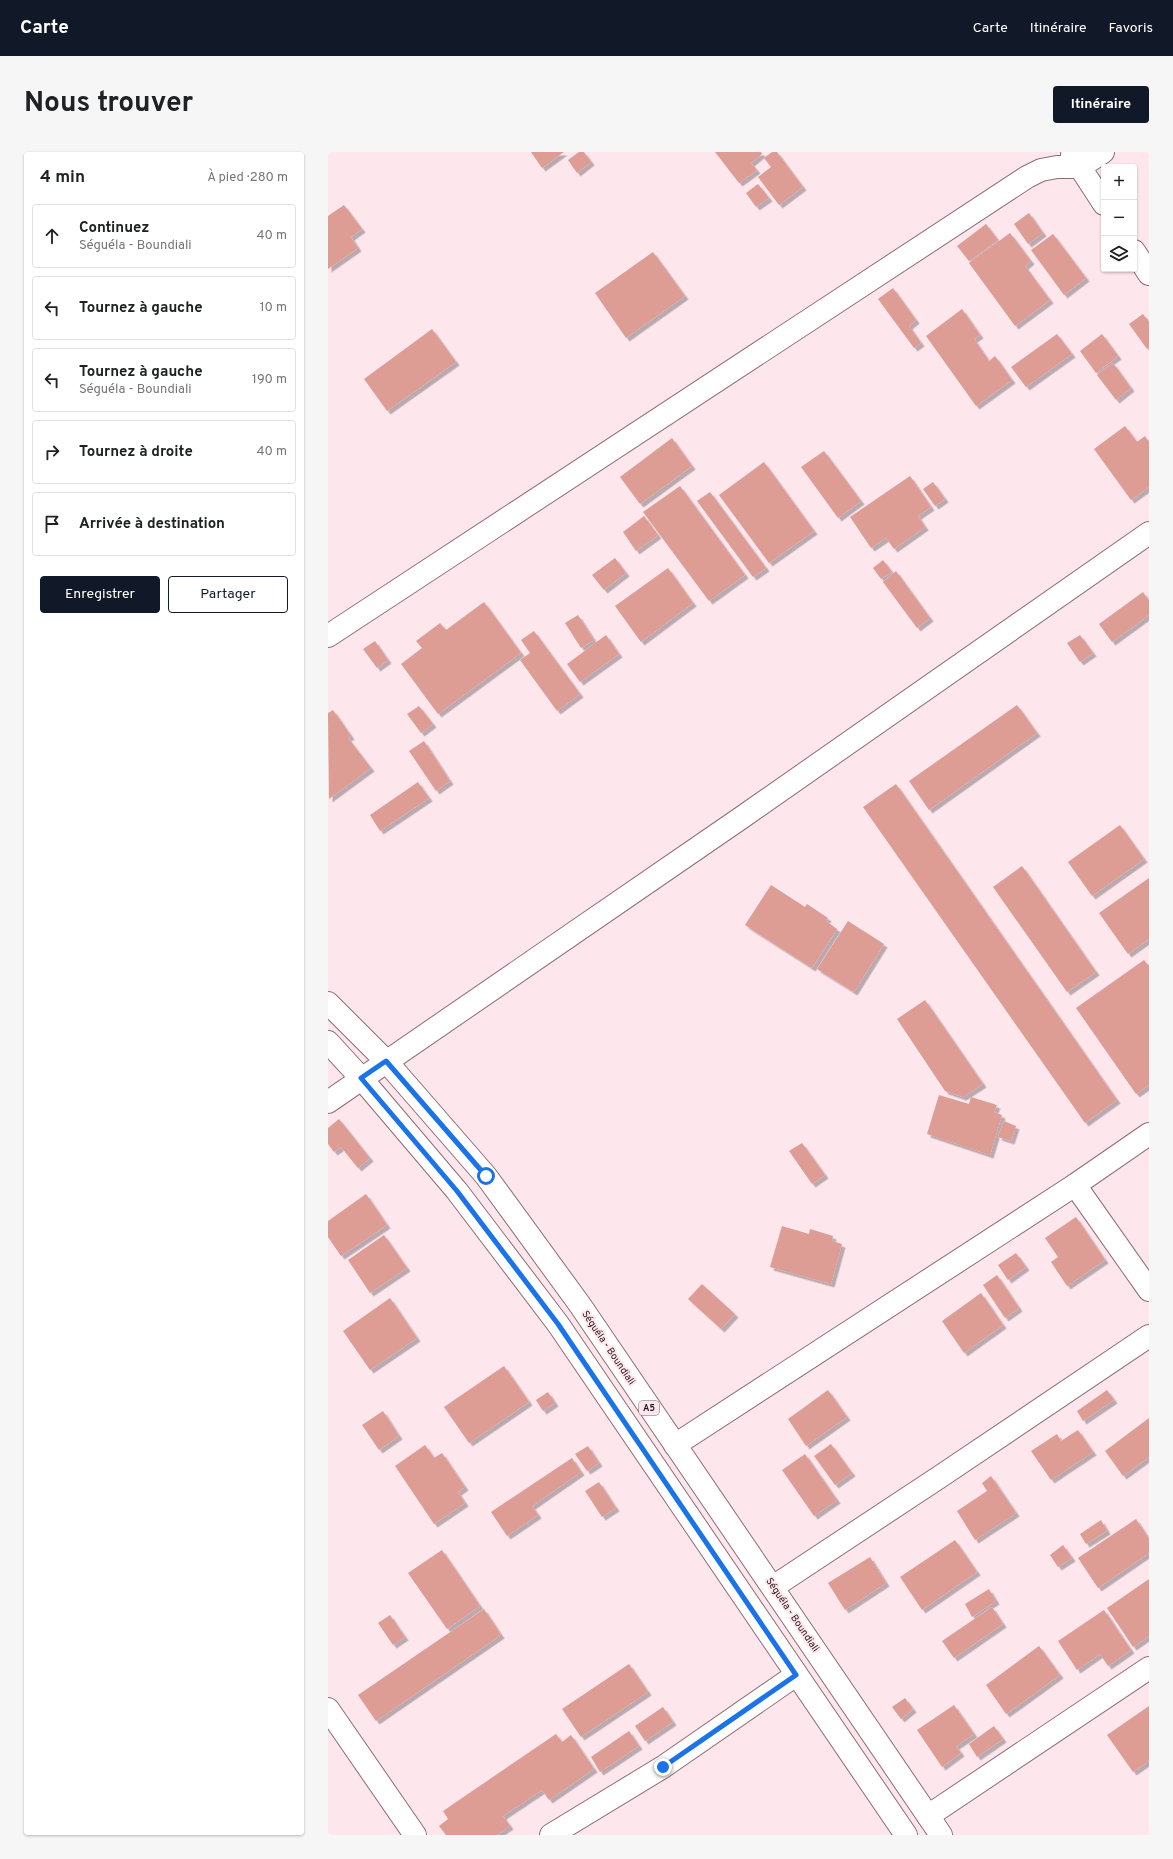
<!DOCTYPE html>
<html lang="fr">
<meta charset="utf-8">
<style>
:root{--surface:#fff;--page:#f6f6f6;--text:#202124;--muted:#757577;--line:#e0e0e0;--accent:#111827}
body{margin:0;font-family:Overpass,sans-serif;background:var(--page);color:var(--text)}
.controls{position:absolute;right:12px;top:12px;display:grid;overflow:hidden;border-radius:4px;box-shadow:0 1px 3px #0004}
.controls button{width:36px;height:36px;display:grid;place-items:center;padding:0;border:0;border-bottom:1px solid var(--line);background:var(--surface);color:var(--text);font:20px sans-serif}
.stop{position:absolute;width:12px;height:12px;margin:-9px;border:3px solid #1a73e8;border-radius:50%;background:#fff}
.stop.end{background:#1a73e8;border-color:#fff;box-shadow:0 1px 4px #0008}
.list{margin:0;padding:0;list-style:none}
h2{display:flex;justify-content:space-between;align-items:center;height:52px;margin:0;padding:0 16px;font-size:17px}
h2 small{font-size:13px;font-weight:400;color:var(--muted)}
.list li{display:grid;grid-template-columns:26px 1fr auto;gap:12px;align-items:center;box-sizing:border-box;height:64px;margin:0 8px 8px;padding:0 8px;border:1px solid var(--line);border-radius:4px}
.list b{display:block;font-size:15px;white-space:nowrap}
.list p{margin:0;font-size:13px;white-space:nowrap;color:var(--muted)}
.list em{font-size:13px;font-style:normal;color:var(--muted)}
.actions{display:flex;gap:8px;padding:12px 16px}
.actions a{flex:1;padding:9px 0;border:1px solid var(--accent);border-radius:4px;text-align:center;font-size:14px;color:var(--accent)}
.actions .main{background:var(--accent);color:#fff}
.icon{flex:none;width:22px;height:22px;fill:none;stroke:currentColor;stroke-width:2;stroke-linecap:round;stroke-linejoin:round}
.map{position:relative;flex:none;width:821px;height:1683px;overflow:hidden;border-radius:4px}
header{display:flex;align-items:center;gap:24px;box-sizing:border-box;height:56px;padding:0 20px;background:var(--accent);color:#fff}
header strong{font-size:19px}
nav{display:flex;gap:22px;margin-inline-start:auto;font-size:14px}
.intro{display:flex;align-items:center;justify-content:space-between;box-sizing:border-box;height:96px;padding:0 24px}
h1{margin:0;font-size:28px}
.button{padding:10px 18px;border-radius:4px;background:var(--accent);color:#fff;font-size:14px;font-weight:700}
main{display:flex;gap:24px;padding:0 24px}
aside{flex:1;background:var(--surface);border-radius:4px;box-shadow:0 1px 3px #0004}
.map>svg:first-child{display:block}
.building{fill:#dd9c94;filter:url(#shadow)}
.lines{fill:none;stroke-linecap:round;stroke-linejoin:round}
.minor-casing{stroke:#8d6c77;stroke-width:24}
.major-casing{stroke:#8d6c77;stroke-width:24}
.minor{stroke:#fff;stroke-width:22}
.major{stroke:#fff;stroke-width:22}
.route{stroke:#1a73e8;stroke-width:5}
.labels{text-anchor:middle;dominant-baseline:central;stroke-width:4;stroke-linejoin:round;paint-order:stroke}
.shield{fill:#fee6ed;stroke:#66565b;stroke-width:1}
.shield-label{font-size:9px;font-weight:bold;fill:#25181c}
.street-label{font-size:10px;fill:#25181c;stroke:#fee6ed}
</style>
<header>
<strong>Carte</strong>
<nav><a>Carte</a><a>Itinéraire</a><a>Favoris</a></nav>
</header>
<div class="intro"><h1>Nous trouver</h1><a class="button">Itinéraire</a></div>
<main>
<aside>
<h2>4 min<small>À pied · 280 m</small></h2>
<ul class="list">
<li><svg class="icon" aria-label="ahead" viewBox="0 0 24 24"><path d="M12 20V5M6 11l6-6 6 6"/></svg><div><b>Continuez</b><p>Séguéla - Boundiali</p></div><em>40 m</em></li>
<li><svg class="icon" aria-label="left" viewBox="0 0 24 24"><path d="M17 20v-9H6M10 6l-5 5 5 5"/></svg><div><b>Tournez à gauche</b></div><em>10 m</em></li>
<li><svg class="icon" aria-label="left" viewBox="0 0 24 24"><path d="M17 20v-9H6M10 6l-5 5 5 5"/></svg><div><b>Tournez à gauche</b><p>Séguéla - Boundiali</p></div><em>190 m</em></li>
<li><svg class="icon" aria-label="right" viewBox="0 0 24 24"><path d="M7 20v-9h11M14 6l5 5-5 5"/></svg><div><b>Tournez à droite</b></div><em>40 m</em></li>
<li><svg class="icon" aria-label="arrive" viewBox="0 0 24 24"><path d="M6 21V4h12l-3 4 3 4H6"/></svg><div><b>Arrivée à destination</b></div></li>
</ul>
<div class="actions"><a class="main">Enregistrer</a><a>Partager</a></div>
</aside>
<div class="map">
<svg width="821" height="1683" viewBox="0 0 821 1683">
<defs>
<filter id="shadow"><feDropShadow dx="3.5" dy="3.5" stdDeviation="0" flood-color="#0004"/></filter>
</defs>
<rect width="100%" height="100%" fill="#fee6ed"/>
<g class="building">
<path d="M203,0H236L214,16Z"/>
<path d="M251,0H256L263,10L249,21L240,8Z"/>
<path d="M387,0H433L434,2L423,11L429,18L411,31Z"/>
<path d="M444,0H449L475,35L451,53L430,25L443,15L436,6Z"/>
<path d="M430,32L441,46L428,55L418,41Z"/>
<path d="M16,53L34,77L23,85L30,96L0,117V64Z"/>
<path d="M701,61L715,81L700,92L686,72Z"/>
<path d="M658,72L670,88L641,109L629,94Z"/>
<path d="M682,81L703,109L697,114L722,148L687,174L641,111Z"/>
<path d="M725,82L758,126L736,143L703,98Z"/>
<path d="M325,100L357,144L298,186L267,141Z"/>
<path d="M565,136L588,168L581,174L593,191L586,196L550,147Z"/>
<path d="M634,157L652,183L646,187L661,209L667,204L684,228L648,254L598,184Z"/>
<path d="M815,162L821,170V195L819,197L801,172Z"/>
<path d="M104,177L128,210L59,259L36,227Z"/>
<path d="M729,182L744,202L698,235L683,215Z"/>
<path d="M774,182L790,204L768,221L752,199Z"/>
<path d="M785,211L803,236L788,248L769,223Z"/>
<path d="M797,274L809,290L817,284L821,290V335L803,348L766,297Z"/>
<path d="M344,286L364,314L312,352L292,325Z"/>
<path d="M496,299L533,349L510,366L473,315Z"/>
<path d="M436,310L486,379L441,411L391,343Z"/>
<path d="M582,324L603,355L590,364L597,375L566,397L558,386L543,396L522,365Z"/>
<path d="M605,330L617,347L607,354L595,337Z"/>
<path d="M352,334L417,423L381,449L315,360Z"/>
<path d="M382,340L438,416L425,425L369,349Z"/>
<path d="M316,364L330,383L308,399L295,380Z"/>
<path d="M287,406L298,421L276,438L264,423Z"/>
<path d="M555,408L564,420L553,427L545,416Z"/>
<path d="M340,416L365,451L313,490L287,454Z"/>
<path d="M568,419L602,466L589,476L555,430Z"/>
<path d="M815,440L821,449V463L784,490L771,472Z"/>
<path d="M156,450L193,501L110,562L73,512L94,496L88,489L112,471L118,478Z"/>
<path d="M250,463L266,488L253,496L237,471Z"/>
<path d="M206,479L252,542L229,559L192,508L202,501L193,488Z"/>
<path d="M278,483L291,502L252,530L239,512Z"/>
<path d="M752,483L765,501L752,510L739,491Z"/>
<path d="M47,489L60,508L49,516L35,497Z"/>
<path d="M689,553L709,581L601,658L581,629Z"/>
<path d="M91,554L105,572L93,581L79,562Z"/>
<path d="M5,558L23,584L20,586L43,616L1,647L0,561Z"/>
<path d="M96,589L122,629L108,639L81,599Z"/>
<path d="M90,630L101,646L52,679L42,663Z"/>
<path d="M568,632L789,948L757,971L535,655Z"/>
<path d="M792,673L816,707L764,744L740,710Z"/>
<path d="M694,714L768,820L739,840L665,735Z"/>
<path d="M821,726V787L800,802L771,761Z"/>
<path d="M443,733L477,755L479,752L500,766L498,769L509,777L484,816L417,773Z"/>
<path d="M520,769L556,792L526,840L489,817Z"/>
<path d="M816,808L821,814V933L808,942L748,856Z"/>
<path d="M597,848L655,932L635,945L617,939L569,867Z"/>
<path d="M611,943L641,952L643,945L669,953L666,960L674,963L662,1003L599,982Z"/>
<path d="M11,967L42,1006L30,1016L13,995L6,1000L0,992V976Z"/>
<path d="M676,969L688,974L683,989L670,985Z"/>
<path d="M474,991L497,1023L484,1032L461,999Z"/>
<path d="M38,1042L59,1073L13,1104L0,1085V1069Z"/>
<path d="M748,1065L777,1108L739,1134L723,1110L730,1105L717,1086Z"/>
<path d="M454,1074L481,1082L482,1077L505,1084L504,1089L514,1092L503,1132L442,1115Z"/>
<path d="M56,1083L79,1116L42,1141L20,1108Z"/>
<path d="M688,1101L698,1115L680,1128L670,1113Z"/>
<path d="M669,1123L691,1156L677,1166L655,1133Z"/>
<path d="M374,1132L407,1162L393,1177L360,1147Z"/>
<path d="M653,1141L675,1173L636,1201L614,1169Z"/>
<path d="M62,1146L89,1186L42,1218L15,1179Z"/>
<path d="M176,1214L201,1250L141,1291L116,1255Z"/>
<path d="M500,1238L519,1265L478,1294L460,1267Z"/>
<path d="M779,1238L786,1248L755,1269L749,1259Z"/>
<path d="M220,1240L227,1251L215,1259L208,1248Z"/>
<path d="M55,1259L71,1284L51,1298L34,1273Z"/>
<path d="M821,1266V1305L795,1324L777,1299Z"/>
<path d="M750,1278L765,1300L723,1328L703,1299L729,1282L733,1289Z"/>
<path d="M503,1292L524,1321L507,1333L486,1304Z"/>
<path d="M97,1293L106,1306L114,1301L137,1335L130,1340L137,1351L106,1372L67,1314Z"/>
<path d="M260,1294L271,1311L259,1319L247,1302Z"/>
<path d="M477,1302L509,1348L486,1364L454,1318Z"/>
<path d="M244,1306L253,1320L204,1354L210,1363L179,1384L163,1360Z"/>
<path d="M663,1324L688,1361L647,1388L629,1359L659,1339L654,1331Z"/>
<path d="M271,1330L288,1356L274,1365L257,1339Z"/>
<path d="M808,1367L821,1387V1401L770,1436L750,1406Z"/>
<path d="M773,1368L779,1379L758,1392L752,1382Z"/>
<path d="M627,1388L649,1420L594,1458L572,1425Z"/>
<path d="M735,1393L744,1406L730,1415L722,1403Z"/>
<path d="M114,1398L152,1454L119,1477L80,1421Z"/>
<path d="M542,1405L558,1431L517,1458L500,1431Z"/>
<path d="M821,1427V1484L805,1495L779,1456Z"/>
<path d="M661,1437L668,1449L644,1465L637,1452Z"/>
<path d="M664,1455L675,1472L626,1506L614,1489Z"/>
<path d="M156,1457L173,1483L48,1569L30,1543Z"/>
<path d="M776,1458L803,1498L780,1514L772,1502L749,1518L730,1489Z"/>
<path d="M62,1463L77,1485L65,1493L50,1471Z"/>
<path d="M711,1494L732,1523L678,1562L658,1533Z"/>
<path d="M301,1512L320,1540L253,1585L234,1557Z"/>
<path d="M577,1546L585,1557L573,1567L564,1555Z"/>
<path d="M626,1553L646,1582L628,1594L633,1601L614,1615L589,1578Z"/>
<path d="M821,1554V1609L805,1620L779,1583Z"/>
<path d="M335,1555L345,1570L317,1589L307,1574Z"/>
<path d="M666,1574L675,1587L649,1605L641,1592Z"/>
<path d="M301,1579L311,1594L272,1620L263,1605Z"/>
<path d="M228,1582L234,1590L243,1583L266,1617L221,1648L214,1638L175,1664L182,1674L169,1683H118L111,1674L120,1667L115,1659Z"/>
</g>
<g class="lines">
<g class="minor-casing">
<g id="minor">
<path d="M744,3L776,52"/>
<path d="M806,99L821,122"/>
<path d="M0,484L699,25L713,18L729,15H752L775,0"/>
<path d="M0,950L413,666L821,381"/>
<path d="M747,1033L821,1138"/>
<path d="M347,1293L747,1033L821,982"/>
<path d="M445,1435L610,1326L821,1184"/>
<path d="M0,1557L87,1683"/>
<path d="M600,1664L821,1516"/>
<path d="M223,1683L335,1615L468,1523"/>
</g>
</g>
<g class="major-casing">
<g id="major">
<path d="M0,851L58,909L158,1024L252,1153L613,1683"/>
<path d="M0,890L33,926L129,1039L230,1172L578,1683"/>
</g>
</g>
<use href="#minor" class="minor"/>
<use href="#major" class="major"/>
</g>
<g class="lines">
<path class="route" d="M158,1024L58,909L33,926L129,1039L230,1172L468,1523L335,1615"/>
</g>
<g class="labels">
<rect class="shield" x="311" y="1249" width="20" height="14" rx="3"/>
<g class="shield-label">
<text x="321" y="1256">A5</text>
</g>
<g class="street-label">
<text transform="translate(280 1196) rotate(56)">Séguéla - Boundiali</text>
<text transform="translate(464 1463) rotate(56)">Séguéla - Boundiali</text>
</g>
</g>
</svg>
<div class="controls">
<button>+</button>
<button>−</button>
<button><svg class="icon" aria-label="layers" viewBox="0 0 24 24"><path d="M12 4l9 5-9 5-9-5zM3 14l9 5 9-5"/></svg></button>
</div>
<div class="stop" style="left:158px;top:1024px"></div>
<div class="stop end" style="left:335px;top:1615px"></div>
</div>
</main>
